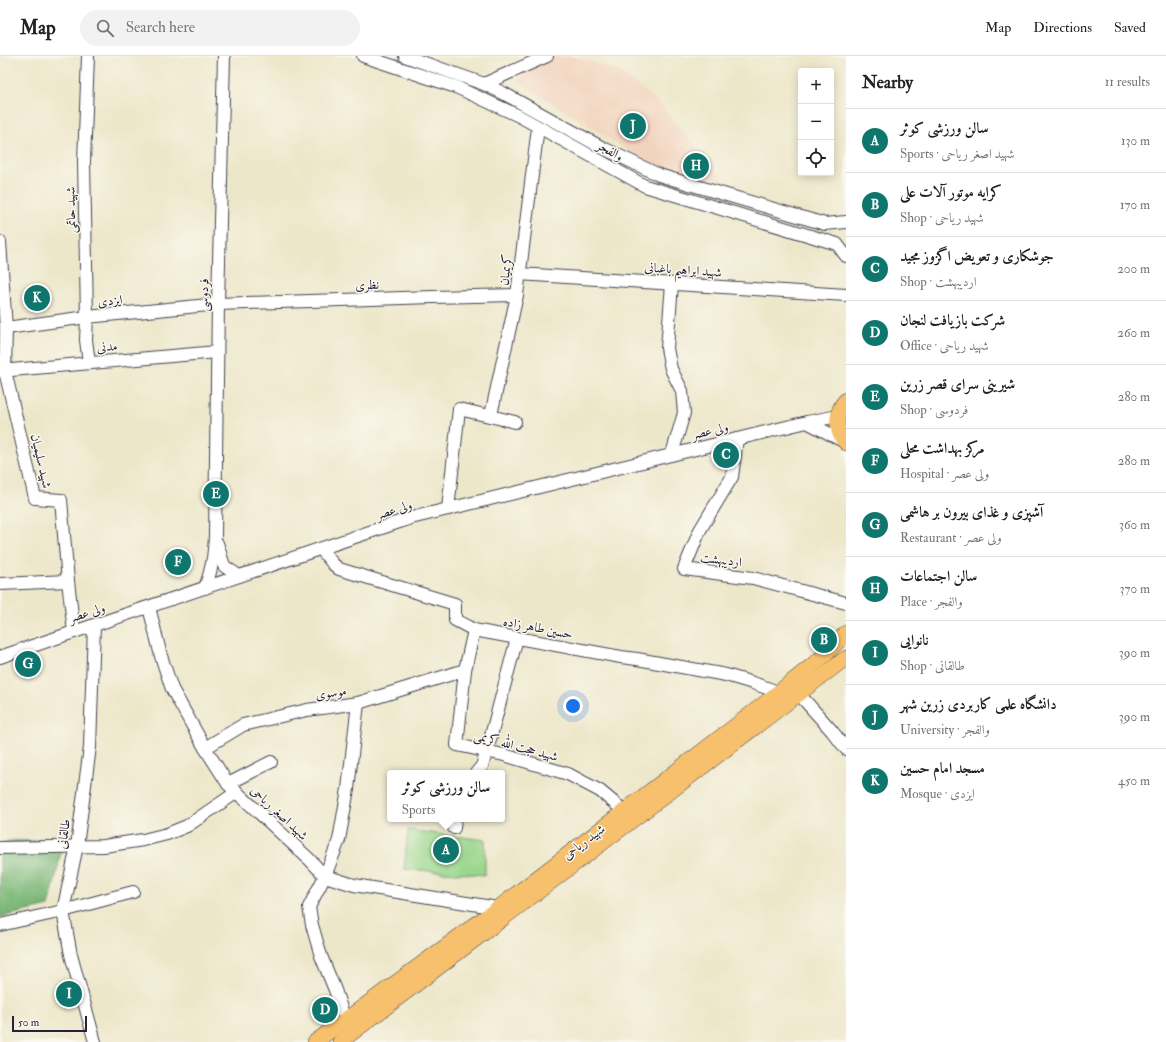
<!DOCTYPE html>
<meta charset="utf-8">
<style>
:root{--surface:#fff;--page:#f2f2f2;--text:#222;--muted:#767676;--line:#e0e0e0;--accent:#0f766e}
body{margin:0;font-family:"IM FELL Double Pica",Amiri,serif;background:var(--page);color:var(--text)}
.controls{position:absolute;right:12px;top:12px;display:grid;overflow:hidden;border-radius:4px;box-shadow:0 2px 10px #0003}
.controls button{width:36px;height:36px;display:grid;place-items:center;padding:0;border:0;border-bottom:1px solid var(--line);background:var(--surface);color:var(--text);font:20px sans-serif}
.scale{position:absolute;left:12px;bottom:10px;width:75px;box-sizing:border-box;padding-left:4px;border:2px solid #22223b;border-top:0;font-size:11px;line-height:14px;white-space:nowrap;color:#22223b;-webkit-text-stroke:3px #fbf7ec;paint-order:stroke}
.you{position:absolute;left:573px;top:650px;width:14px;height:14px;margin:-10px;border:3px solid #fff;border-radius:50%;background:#1a73e8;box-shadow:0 0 0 6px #1a73e833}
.badge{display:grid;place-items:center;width:26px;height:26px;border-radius:50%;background:var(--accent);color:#fff;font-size:13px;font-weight:700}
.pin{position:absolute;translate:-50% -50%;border:2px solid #fff;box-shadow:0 1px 4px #0006}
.popup{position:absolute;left:387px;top:714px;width:118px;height:52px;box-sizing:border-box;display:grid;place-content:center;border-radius:4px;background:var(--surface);filter:drop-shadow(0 1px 3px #0005);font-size:13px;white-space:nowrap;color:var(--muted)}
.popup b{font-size:15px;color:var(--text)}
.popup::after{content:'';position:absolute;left:50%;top:100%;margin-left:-8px;border:8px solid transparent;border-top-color:var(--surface)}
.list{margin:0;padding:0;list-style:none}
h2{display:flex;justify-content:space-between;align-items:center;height:52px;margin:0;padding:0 16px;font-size:17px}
h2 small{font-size:13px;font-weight:400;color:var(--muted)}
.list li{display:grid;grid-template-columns:26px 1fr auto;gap:12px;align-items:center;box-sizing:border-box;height:64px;padding:0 16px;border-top:1px solid var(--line)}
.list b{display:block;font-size:15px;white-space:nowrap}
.list p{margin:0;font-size:13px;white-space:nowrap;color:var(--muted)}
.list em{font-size:13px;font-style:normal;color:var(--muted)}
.icon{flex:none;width:22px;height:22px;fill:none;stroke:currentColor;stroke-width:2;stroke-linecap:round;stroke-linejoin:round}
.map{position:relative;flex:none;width:846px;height:986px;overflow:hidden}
header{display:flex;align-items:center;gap:24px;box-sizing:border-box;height:56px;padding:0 20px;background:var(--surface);border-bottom:1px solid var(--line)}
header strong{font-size:19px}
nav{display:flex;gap:22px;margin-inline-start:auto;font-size:14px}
.search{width:280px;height:36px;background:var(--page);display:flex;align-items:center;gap:10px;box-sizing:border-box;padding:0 14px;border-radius:22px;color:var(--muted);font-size:15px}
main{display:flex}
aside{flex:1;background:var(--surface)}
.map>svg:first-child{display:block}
.built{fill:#f2d4be}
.green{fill:#9ad78c;stroke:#5e7c64}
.forest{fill:#7bb878;stroke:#4e6d5a}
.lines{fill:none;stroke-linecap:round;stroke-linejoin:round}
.minor-casing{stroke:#404050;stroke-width:14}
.major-casing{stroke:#404050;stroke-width:16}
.minor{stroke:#fff;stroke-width:12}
.major{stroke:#f7c06c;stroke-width:15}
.labels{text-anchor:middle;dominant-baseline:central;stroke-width:3;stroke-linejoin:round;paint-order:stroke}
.street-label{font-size:13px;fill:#22223b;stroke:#fbf7ec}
</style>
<header>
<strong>Map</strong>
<div class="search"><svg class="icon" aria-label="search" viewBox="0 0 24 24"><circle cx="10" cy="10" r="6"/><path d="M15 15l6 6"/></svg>Search here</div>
<nav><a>Map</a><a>Directions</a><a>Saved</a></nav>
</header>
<main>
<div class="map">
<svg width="846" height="986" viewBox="0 0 846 986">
<rect width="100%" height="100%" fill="#fbf7ec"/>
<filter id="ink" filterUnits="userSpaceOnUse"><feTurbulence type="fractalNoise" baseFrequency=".025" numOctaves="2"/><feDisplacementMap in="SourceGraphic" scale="8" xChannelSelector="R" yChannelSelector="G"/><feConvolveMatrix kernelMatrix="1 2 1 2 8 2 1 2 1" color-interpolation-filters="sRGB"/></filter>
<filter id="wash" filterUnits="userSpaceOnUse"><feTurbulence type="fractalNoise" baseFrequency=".012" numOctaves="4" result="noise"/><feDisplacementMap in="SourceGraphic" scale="16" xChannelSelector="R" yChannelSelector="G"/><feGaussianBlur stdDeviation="0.9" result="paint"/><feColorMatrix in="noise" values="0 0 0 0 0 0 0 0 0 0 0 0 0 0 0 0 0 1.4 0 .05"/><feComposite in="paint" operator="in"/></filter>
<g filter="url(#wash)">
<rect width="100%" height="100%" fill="#ede7ca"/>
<path class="built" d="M561,0H573L620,16L658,46L724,125L713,132L680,122L627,94L519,26L525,15L553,1Z"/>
<path class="green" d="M408,774L485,784V819L404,813Z"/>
<path class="forest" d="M64,784L49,850L0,861V788L10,785Z"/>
</g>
<g filter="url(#ink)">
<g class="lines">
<g class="minor-casing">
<g id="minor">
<path d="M88,0L84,106L87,261L86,284L89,307"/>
<path d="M363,0L456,31L519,60L645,130L837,188L846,200"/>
<path d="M405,0L484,28L503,37L601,91L659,119L825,168L846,166"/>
<path d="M484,28L547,0"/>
<path d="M0,186L6,272L5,315L35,442L61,444L68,525L74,576"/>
<path d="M519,218L846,239"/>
<path d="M672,228L667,292L671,313L682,335L684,357L672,398"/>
<path d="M6,272L87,261L218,248L433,241L517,239"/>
<path d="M0,315L217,296"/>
<path d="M491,359L517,239L538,71"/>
<path d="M807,366L843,385"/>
<path d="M737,383L732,421L700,474L684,513L753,522L846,547"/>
<path d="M448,453L459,353L515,366"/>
<path d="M217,487L224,510L239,520"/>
<path d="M321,493L333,508L339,513L455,548V564L474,574L621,601L637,603L726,619L753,627L778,636"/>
<path d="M0,528L68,525"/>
<path d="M205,532C212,513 214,500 215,480L218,248L224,0"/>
<path d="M149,551L161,600L172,633L205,692L228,728L309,803L325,820L354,829L498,852"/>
<path d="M94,569L90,691L77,790L63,855L71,899L95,986"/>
<path d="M474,574L465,614L457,689L504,699L568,718L600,735L624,755"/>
<path d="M0,601L411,462L737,383L807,366L838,360"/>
<path d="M799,638L832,675L846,693"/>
<path d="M205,692L243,669L307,654L358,647L465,614"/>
<path d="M476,717L482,710L487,695L517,582"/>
<path d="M228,728L271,706"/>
<path d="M454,772L455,763"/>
<path d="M0,792L104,790L143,784L167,778L187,770L237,736"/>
<path d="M0,869L63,855L133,836"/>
<path d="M345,964L335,934L321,900L312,869L309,851L325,820L339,784L348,733L358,647"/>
</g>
</g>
<g class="major-casing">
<g id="major">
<path d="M846,344C835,355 835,376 846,387"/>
<path d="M315,986L498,852L765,647L825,599L846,577"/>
<path d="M340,986L846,602"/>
</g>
</g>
<use href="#minor" class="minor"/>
<use href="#major" class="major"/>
</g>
</g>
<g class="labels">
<g class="street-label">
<text transform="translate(610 95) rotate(29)">والفجر</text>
<text transform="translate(71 154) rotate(-91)">شهید حاتمی</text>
<text transform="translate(506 214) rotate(-83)">کریمیان</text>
<text transform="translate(683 214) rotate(4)">شهید ابراهیم باغبانی</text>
<text transform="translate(367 229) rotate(-2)">نظری</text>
<text transform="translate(204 239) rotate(-89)">فردوسی</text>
<text transform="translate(110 245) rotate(-6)">ایزدی</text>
<text transform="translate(107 291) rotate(-5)">مدنی</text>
<text transform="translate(710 375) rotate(-13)">ولی عصر</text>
<text transform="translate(41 405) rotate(77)">شهید سلیمیان</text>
<text transform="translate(394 454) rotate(-18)">ولی عصر</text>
<text transform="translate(721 504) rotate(7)">اردیبهشت</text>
<text transform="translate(87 557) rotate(-18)">ولی عصر</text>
<text transform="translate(538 572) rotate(11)">حسین طاهر زاده</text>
<text transform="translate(331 637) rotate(-8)">موسوی</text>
<text transform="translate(516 690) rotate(15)">شهید حجت الله کریمی</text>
<text transform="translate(279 757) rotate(43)">شهید اصغر ریاحی</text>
<text transform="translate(64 778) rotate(-82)">طالقانی</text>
<text transform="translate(584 786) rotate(-37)">شهید ریاحی</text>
</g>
</g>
</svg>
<div class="controls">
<button>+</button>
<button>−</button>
<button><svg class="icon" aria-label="locate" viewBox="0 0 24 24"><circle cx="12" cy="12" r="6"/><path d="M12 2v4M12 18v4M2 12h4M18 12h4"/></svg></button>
</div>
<div class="scale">50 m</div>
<div class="you"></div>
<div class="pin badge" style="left:446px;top:794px">A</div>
<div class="popup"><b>سالن ورزشی کوثر</b>Sports</div>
<div class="pin badge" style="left:824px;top:584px">B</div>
<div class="pin badge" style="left:726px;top:399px">C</div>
<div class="pin badge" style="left:325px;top:954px">D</div>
<div class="pin badge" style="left:216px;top:438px">E</div>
<div class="pin badge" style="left:178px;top:506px">F</div>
<div class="pin badge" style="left:28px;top:608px">G</div>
<div class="pin badge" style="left:696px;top:110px">H</div>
<div class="pin badge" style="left:69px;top:938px">I</div>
<div class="pin badge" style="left:633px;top:70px">J</div>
<div class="pin badge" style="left:37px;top:242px">K</div>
</div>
<aside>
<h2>Nearby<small>11 results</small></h2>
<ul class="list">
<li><span class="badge">A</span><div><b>سالن ورزشی کوثر</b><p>Sports · شهید اصغر ریاحی</p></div><em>130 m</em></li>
<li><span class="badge">B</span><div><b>کرایه موتور آلات علی</b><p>Shop · شهید ریاحی</p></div><em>170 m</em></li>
<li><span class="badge">C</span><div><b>جوشکاری و تعویض اگزوز مجید</b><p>Shop · اردیبهشت</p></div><em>200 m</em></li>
<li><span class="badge">D</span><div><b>شرکت بازیافت لنجان</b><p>Office · شهید ریاحی</p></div><em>260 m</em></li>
<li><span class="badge">E</span><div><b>شیرینی سرای قصر زرین</b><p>Shop · فردوسی</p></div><em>280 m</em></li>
<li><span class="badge">F</span><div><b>مرکز بهداشت محلی</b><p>Hospital · ولی عصر</p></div><em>280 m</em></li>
<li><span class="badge">G</span><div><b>آشپزی و غذای بیرون بر هاشمی</b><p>Restaurant · ولی عصر</p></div><em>360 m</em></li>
<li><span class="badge">H</span><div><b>سالن اجتماعات</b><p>Place · والفجر</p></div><em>370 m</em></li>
<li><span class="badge">I</span><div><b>نانوایی</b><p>Shop · طالقانی</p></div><em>390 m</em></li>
<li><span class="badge">J</span><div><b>دانشگاه علمی کاربردی زرین شهر</b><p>University · والفجر</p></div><em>390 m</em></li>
<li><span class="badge">K</span><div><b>مسجد امام حسین</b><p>Mosque · ایزدی</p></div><em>450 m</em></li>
</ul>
</aside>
</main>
